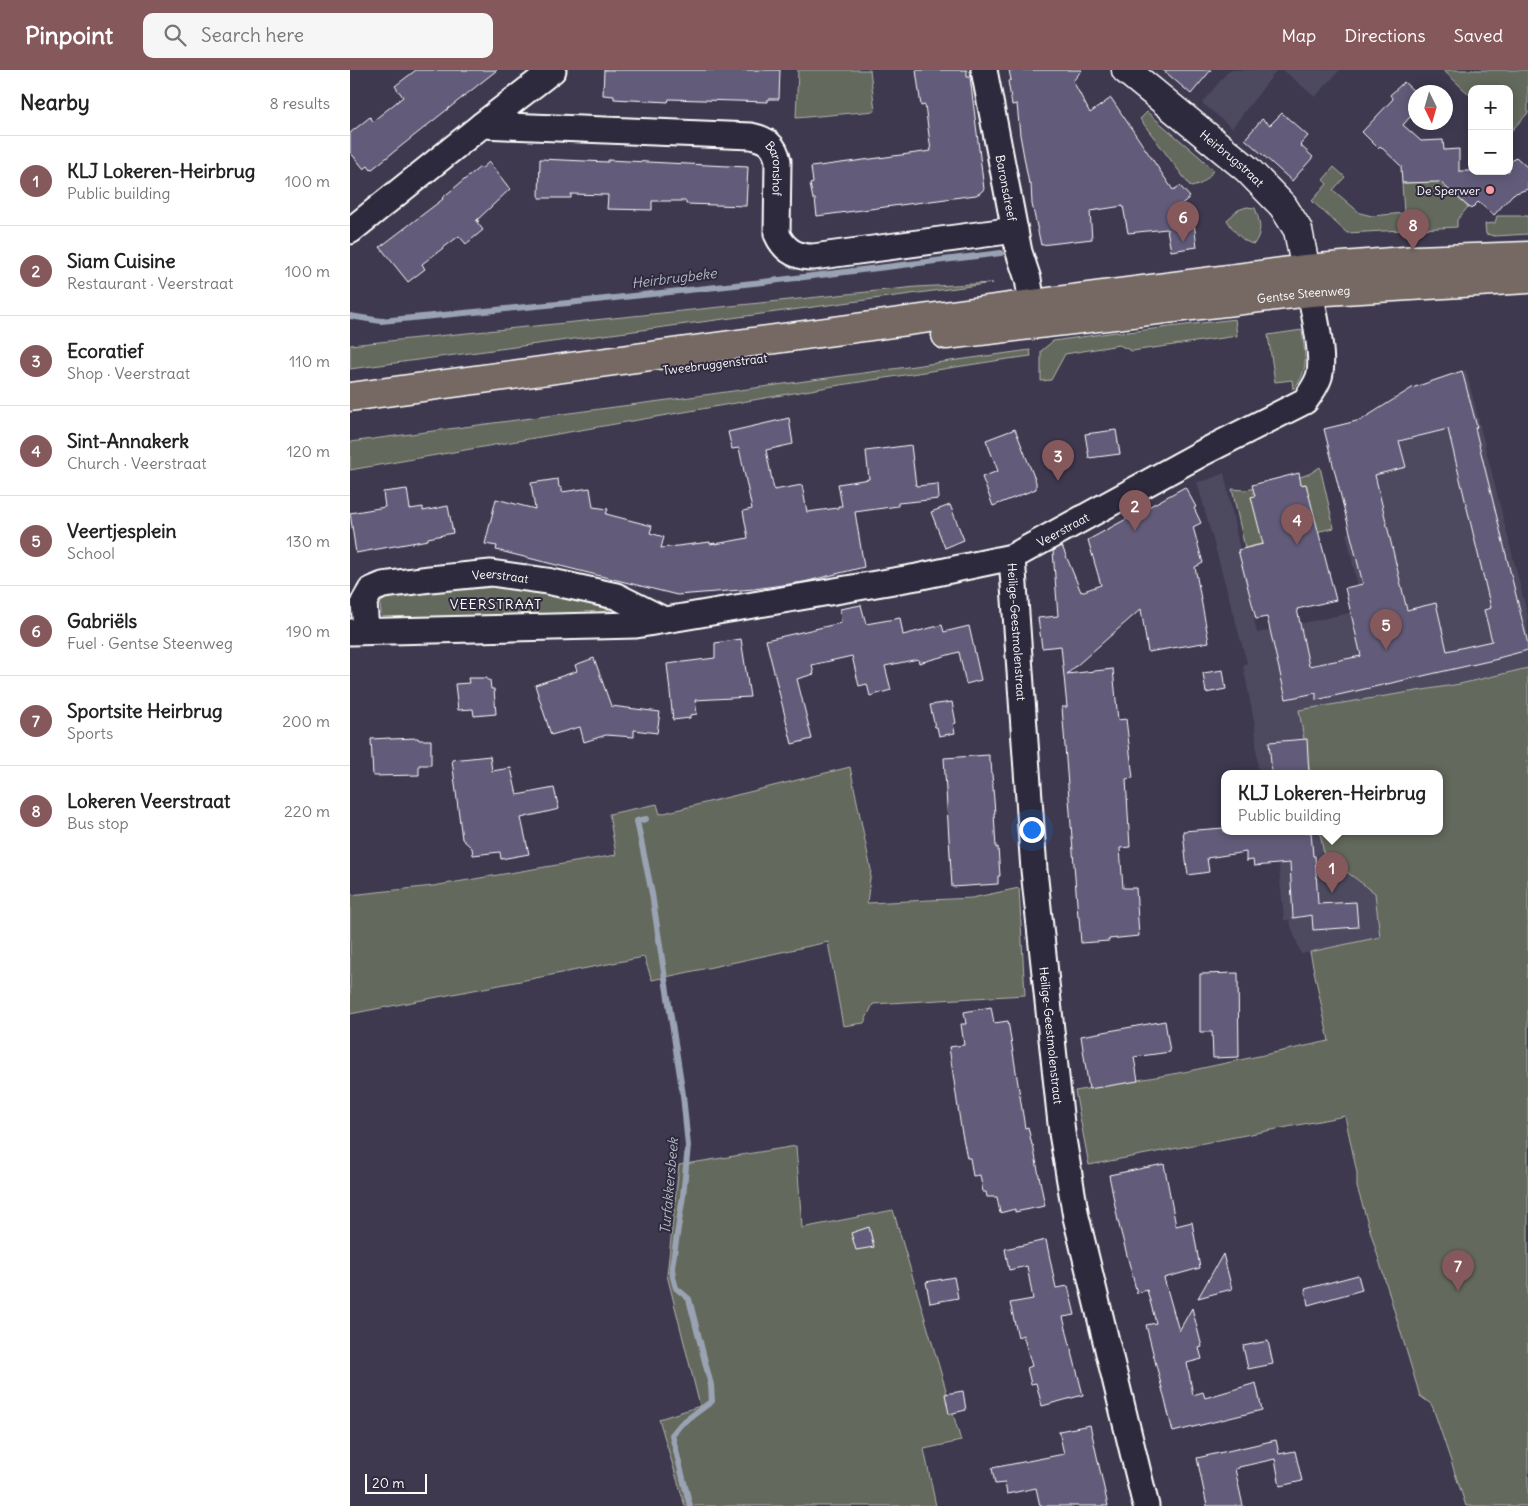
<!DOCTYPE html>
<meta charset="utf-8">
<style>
:root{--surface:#fff;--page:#f6f6f6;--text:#222;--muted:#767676;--line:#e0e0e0;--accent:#85585c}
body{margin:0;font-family:Delius,sans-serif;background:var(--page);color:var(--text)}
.controls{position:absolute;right:15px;top:15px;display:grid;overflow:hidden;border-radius:10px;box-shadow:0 2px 12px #0003}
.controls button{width:45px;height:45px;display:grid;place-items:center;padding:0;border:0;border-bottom:1px solid var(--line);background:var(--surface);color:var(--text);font:25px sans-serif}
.compass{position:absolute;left:1058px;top:15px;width:45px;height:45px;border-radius:50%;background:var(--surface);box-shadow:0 2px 12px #0003;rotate:175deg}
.scale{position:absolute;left:15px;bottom:12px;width:62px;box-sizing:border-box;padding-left:5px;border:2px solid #fff;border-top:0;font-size:14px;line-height:18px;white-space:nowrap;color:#fff;-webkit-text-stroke:4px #2f2a3d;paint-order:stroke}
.you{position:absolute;left:681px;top:759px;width:18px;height:18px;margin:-12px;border:4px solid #fff;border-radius:50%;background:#1a73e8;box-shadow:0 0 0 8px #1a73e833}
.badge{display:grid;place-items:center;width:32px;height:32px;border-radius:50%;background:var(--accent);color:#fff;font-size:16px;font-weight:700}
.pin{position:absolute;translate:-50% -41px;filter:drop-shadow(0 1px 2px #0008)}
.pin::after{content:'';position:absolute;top:26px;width:18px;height:15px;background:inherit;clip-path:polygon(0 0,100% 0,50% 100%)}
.popup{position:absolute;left:871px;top:700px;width:222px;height:65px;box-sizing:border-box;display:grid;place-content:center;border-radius:10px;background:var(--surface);filter:drop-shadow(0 1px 4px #0005);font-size:16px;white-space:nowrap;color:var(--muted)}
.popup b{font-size:19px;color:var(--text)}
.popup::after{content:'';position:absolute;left:50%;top:100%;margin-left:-10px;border:10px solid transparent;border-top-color:var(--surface)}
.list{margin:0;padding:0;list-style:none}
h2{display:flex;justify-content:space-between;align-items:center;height:65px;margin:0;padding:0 20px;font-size:21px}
h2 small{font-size:16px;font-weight:400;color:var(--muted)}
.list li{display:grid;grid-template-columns:32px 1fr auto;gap:15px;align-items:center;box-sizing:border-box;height:90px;padding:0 20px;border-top:1px solid var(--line)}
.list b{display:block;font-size:19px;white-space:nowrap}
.list p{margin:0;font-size:16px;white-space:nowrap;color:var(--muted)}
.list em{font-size:16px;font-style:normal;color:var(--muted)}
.icon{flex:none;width:28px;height:28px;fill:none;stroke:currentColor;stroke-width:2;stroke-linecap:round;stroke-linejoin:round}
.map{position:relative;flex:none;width:1178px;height:1436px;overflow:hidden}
header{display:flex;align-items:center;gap:30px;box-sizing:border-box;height:70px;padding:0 25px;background:var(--accent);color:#fff}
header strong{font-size:24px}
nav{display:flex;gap:28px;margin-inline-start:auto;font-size:18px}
.search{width:350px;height:45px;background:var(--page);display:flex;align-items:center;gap:12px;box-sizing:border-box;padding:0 18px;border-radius:10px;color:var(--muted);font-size:19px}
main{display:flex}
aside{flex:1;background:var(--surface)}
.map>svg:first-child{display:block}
.built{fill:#4d485f}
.green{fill:#64695c;stroke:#b2b4ae}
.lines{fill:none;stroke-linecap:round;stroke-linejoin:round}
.stream{stroke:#9aa3b3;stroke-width:6}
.building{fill:#625c7a;stroke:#fff;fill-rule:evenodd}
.street-casing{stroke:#fff;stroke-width:29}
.secondary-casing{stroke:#fff;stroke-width:31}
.primary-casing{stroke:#fff;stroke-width:31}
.street{stroke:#2f2a3d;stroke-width:25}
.secondary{stroke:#2f2a3d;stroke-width:28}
.primary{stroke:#766964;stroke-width:28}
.poi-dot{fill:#ff9aa2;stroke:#2f2a3d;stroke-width:2}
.labels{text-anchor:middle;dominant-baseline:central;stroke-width:4;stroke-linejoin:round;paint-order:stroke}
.street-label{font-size:12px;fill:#fff;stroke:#2f2a3d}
.poi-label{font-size:12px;fill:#fff;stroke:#2f2a3d;text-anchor:end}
.water-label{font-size:14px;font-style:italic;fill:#b3bac6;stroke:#2f2a3d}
.neighbourhood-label{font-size:14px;letter-spacing:1px;fill:#fff;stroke:#2f2a3d}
</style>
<header>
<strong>Pinpoint</strong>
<div class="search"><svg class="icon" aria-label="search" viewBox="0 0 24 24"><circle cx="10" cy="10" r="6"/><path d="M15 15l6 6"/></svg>Search here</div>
<nav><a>Map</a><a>Directions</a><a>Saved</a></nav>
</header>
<main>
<aside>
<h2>Nearby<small>8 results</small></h2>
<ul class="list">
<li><span class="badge">1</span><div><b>KLJ Lokeren-Heirbrug</b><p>Public building</p></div><em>100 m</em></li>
<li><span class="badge">2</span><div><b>Siam Cuisine</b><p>Restaurant · Veerstraat</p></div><em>100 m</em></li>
<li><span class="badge">3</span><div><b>Ecoratief</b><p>Shop · Veerstraat</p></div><em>110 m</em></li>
<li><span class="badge">4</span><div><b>Sint-Annakerk</b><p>Church · Veerstraat</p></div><em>120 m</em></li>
<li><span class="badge">5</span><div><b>Veertjesplein</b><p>School</p></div><em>130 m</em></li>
<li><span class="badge">6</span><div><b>Gabriëls</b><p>Fuel · Gentse Steenweg</p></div><em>190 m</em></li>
<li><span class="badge">7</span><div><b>Sportsite Heirbrug</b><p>Sports</p></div><em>200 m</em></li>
<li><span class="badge">8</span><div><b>Lokeren Veerstraat</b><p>Bus stop</p></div><em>220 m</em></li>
</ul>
</aside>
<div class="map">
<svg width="1178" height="1436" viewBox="0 0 1178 1436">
<rect width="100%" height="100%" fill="#3e394f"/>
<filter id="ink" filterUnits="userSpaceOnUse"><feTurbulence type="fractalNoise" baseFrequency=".02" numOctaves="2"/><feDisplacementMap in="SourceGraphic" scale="10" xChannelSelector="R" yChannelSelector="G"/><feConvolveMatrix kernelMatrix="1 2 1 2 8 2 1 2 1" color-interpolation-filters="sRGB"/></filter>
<g filter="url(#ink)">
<g class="built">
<path d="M879,0H927L882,58L852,33Z"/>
<path d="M933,0H990L965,27Z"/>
<path d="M1116,300L1178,547V836L951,884L939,850H934L927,778L913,780L912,762H1090V704H908L905,656L893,595L897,593L847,412L857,410L874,403L907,563L1013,540L996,463L1000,462L974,359L1011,350L1062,318Z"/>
</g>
<g class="green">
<path d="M448,0H520L525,41L446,48Z"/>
<path d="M1093,0H1178V43L1160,62L1159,61V19H1122V27Z"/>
<path d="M797,42L851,88L863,100C858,110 852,115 841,117L790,49Z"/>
<path d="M984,97L995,107L983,120L1010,143L1022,146L1054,143L1052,113L1077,112L1109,103L1104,124L1118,137L1107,150V157L997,163L962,131L977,114L973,110Z"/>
<path d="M897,137L905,138C910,152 913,161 904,174C893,173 883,160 877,150L888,140Z"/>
<path d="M1147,146H1178V164L1145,166L1136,164L1135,154L1145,153Z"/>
<path d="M643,213L0,299V275L566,217Z"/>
<path d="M885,249L887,266L782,281L769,275L715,284L701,310L691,311V281L703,271L766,262L770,263Z"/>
<path d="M952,260C954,282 961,301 943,319L942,310L925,312L918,265Z"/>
<path d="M680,280L681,286L651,290L484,316L0,400V372L318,330Z"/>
<path d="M970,397L984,458L961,463L957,417L955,414L949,415L947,408L959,404Z"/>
<path d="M906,418L908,425L901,427L919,472L895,478L882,419L895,420Z"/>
<path d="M152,513L220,527L276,546L34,550L31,544L30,534L37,526Z"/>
<path d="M1178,598V1436H1116L1083,1338L1081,1334L1070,1326L1007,1117V1103L995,1046L739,1095L725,1021L834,1002L979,971L960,882L1030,867L1025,823L974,785L970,762H1090V704H960L949,640L1110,614Z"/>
<path d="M500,697L521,800L517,833L622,828L669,818L675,925L523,934L514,953L493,956L478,872L302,910L294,887L0,944V825L83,816L266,785L259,744L307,734L310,744Z"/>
<path d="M446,1076L452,1158L543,1140L611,1371L574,1379L586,1436H335L309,1349L350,1336L317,1205L329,1095Z"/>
</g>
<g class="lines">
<g class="stream">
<path d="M0,246L31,251L218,233L413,212L651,183"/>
<path d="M296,749L287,751L302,824L333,1025L338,1076L333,1126L322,1197L323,1207L326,1218L339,1229L361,1315L362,1331L331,1354L322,1365L340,1436"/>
</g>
</g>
<g class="building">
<path d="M66,0H147L21,100L18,96L14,99L0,82V63L20,47L23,51L53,27L45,16Z"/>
<path d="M254,0H430L429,29H418V32L319,29L318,32L264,29V26L253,25Z"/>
<path d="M566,0H617V7H620L634,119L630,123L626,125L467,146L465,129H463L460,114L463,113L461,97L581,81L575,35L571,36Z"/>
<path d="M659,0H732L723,11L740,43L761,28L823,120L830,116L840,127L829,136L843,145L847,177L821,181L817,159L778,163L773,136L740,141L742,169L691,175L682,134L681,114H679L670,65L667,34L662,35L658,11L661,10Z"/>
<path d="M813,0H861L841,24Z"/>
<path d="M1054,12L1066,23V40L1053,55L1071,71L1093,70L1094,80L1109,79V101H1159V94L1166,87L1178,98V119L1163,124L1144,145L1128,132L1121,139L1090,112L1052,113L1051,96L1030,76L1028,78L1012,62L1043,29L1040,25Z"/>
<path d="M932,43L958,66L950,75L963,87L942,111L895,69L912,49L920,55Z"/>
<path d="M190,89L258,92V90L398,97L396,136L336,134V131H302V140L257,139L258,125L221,124V128H189Z"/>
<path d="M139,92L160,119L126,151H129L127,152L133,160L116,174L109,166L72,194L75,199L58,212L30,177L93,129L92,128L130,97L131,99Z"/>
<path d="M1112,301L1127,357L1125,358L1178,574V580L1148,588V589L966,630V623L936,629L917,547L906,549L888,480L913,474L901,427L905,426L902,415L949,403L951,415L956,414L986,530L947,539L959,596L1011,586L995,518L1013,514L974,359L1011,350L1062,318ZM1098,359L1141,538L1134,540L1142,571L1097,581L1086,533L1057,540L1025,405L1056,397L1049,371Z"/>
<path d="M439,348L443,374L416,380L424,420L452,415L457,442L488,438V436H492L488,414L519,409L516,381L561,375L566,416L588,414L589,429L548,433V436L505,442L514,497L454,512L404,519L327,525L146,480L147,476L135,474L146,429L185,439L181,413L208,409L209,417L212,418V422L240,418L243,437L258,439L256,444L302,456L300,463L314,467L311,478L360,472V474L365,473V474L398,468L393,441L402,439L389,378L382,379L378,362Z"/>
<path d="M665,359L686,412V419L643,436L632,407L648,401L636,370Z"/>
<path d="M766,360L770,384L739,388L735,364Z"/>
<path d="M835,417L846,437L844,438L851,453L843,457L853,493L845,497L859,572L798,582L791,539L717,604L763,599L768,650L776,649L783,708L776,709L780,777L770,778L773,818H786L789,866L759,869V871L731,873L729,847H728L712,637H717L711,576L692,578L688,548L708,546L703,481L712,476L731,522L751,515L738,470Z"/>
<path d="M57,419L60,439L73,437V441L98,436L103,463L78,468V470L6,483L0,443L35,437L33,422Z"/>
<path d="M600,435L614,470L595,478L581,442Z"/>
<path d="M511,535L516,554L550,548L553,565L592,555L594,562L619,556L631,610L616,614L609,582L569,593L568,589L535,596L541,620L520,626L517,614L509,616L502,586L462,595L464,604L447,609L462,669L442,674L416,570L491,553L490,539Z"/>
<path d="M391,569L400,627L345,630L347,644L340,645V648L323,650L317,594L365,588V573Z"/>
<path d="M244,588L261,636L310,642L307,663L284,660V667L256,665L234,672L230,657L201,665L185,615L227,601L225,595Z"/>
<path d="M873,600L876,619L856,623L853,603Z"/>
<path d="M118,608H137V610H140L141,619H144L146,644L124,646L123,639L108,640L105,614L119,613Z"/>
<path d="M602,632L606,653L603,654L605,663L589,666L587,657H585L580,635Z"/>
<path d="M40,668V669L68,668L69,670H81V695H69V705L23,706L21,669Z"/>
<path d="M957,669L959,704H922L919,672Z"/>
<path d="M639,685V692H641L645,743H644L646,778L648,777L650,806H648V814L602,817L594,688Z"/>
<path d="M140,686L142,701L161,698L167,725L204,718L209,739L171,748L179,784L151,789L150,782L123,785L122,778L112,769L102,690Z"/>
<path d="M874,758V762H961L963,786H965L968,834L1006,832L1008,857L963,860L962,845L943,848L940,793L904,796L903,790L896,791V782L857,788L859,802L838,805L836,791L833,761Z"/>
<path d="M888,903L889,987L863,988L862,962H850V904Z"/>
<path d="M641,937L644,953L658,951L675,1058L678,1057L682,1075H683L695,1136L665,1142V1139L650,1143L647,1127H637L636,1122H633L630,1105L623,1106L620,1088H617L611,1058L599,977L614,975L611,954H616L614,942Z"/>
<path d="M815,951L820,982L784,987L788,1011L739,1019L731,966Z"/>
<path d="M814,1094L826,1156L842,1152L850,1198L814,1208L829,1261L842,1238L852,1277L849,1278L852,1289L837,1293L843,1325L853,1322L855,1328L906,1313L912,1340L823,1362L796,1255L806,1253L797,1220L787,1223L768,1151L759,1105Z"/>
<path d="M519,1157L524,1177L506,1180L501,1163Z"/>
<path d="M696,1170L706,1218L718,1216L725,1245L713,1247L733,1325L692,1336L686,1313L681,1314L677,1298L682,1296L673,1265L668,1267L660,1233L683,1229L677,1196L659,1200L655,1179Z"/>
<path d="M873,1184L882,1219L848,1228Z"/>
<path d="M1008,1205L1012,1220L958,1235L955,1219Z"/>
<path d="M604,1207L608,1228L580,1233L576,1212Z"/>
<path d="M918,1271L923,1294L898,1299L893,1276Z"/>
<path d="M613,1321L616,1340L599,1344L595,1324Z"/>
<path d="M740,1355L758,1436H690L686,1418L657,1424L655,1413L645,1414L642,1398L714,1384L709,1361Z"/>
<path d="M926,1370L929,1384L945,1381L952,1411L930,1416L925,1389L889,1397V1398L885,1399L893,1436H857L847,1388Z"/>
</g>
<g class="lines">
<g class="street-casing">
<g id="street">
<path id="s1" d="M634,0L669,182L678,209L682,234"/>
<path d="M132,55L203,0"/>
<path id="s2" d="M0,161L132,55L401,66C416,69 425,75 428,91L427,164C434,180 446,187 463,187L665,160"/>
<path id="s3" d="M662,487L684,800L712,1063L726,1147L796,1436"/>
<path id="s4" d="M16,561L14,532L21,520L33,515L80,509L141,503L197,511L266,526L314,550"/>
<path id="s5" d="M0,562L286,555L567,507L662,487L854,382L955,331C960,324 966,316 969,307C975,289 964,242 960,222"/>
</g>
</g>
<g class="secondary-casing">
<g id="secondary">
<path id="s6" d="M776,0L897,99L933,136L948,160L960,221"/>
</g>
</g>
<g class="primary-casing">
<g id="primary">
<path id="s7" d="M596,265L960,222L1178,209"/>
<path d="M0,327L682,234L956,199L1066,190L1178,186"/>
</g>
</g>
<use href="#street" class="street"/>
<use href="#secondary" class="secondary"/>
<use href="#primary" class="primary"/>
</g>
</g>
<circle class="poi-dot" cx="1140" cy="120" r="5"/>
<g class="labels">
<g class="street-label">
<text stroke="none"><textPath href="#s6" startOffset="138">Heirbrugstraat</textPath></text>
<text stroke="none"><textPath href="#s2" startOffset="485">Baronshof</textPath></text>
<text stroke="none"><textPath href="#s1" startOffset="120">Baronsdreef</textPath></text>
<text stroke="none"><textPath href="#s7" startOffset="360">Gentse Steenweg</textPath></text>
<text transform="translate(365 294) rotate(-7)">Tweebruggenstraat</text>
<text stroke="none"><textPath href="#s5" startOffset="726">Veerstraat</textPath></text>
<text stroke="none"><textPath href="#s4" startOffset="174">Veerstraat</textPath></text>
<text stroke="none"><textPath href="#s3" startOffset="75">Heilige-Geestmolenstraat</textPath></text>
<text stroke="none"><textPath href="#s3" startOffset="480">Heilige-Geestmolenstraat</textPath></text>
</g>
<g class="poi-label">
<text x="1130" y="120">De Sperwer</text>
</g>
<g class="water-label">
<text transform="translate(324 208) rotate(-7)">Heirbrugbeke</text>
<text transform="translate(319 1116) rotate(-85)">Turfakkersbeek</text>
</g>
<g class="neighbourhood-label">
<text x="146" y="534">VEERSTRAAT</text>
</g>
</g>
</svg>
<div class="controls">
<button>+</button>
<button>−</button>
</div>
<svg class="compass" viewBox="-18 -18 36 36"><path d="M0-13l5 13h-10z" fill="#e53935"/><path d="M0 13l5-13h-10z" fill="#767676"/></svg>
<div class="scale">20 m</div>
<div class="you"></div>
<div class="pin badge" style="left:982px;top:823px">1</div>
<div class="popup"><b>KLJ Lokeren-Heirbrug</b>Public building</div>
<div class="pin badge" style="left:785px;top:461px">2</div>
<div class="pin badge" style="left:708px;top:411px">3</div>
<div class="pin badge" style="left:947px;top:475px">4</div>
<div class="pin badge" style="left:1036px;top:580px">5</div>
<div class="pin badge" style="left:833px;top:172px">6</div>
<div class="pin badge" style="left:1108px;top:1221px">7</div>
<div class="pin badge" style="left:1063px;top:180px">8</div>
</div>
</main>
